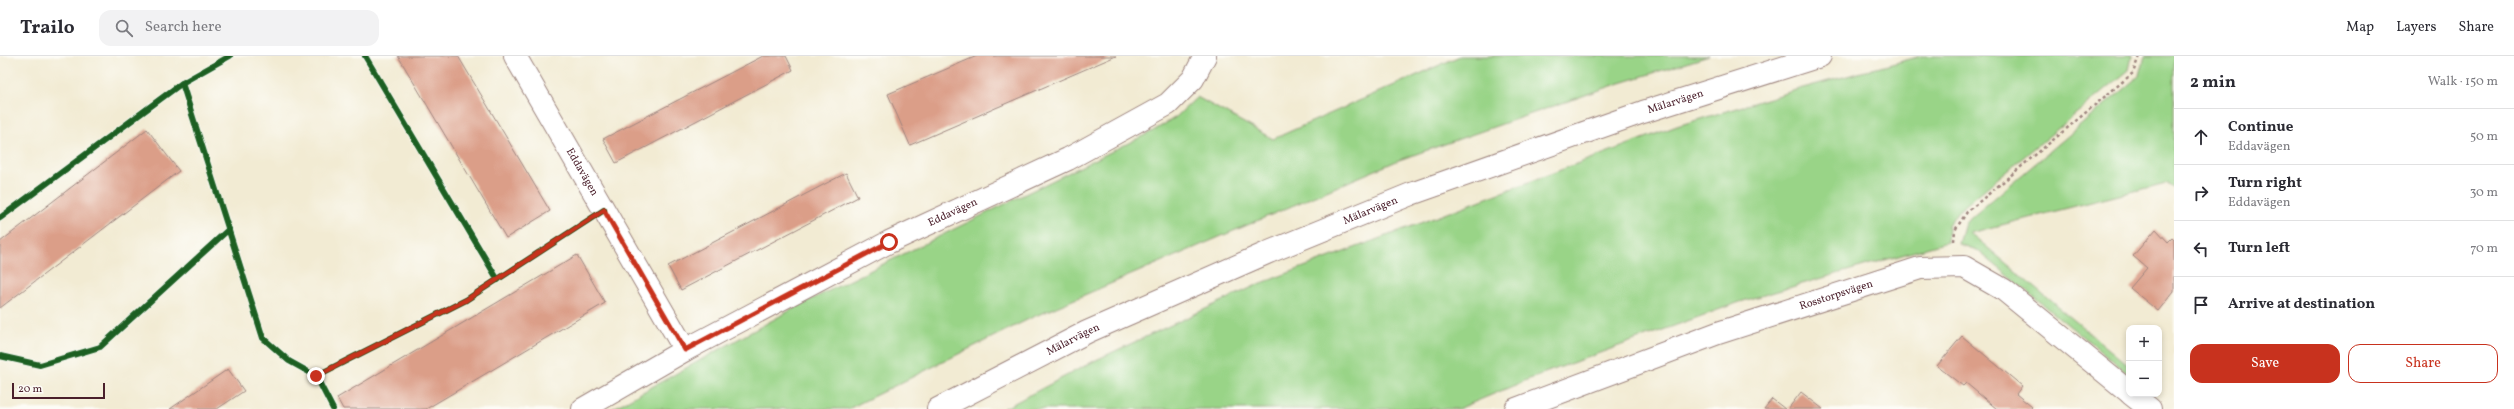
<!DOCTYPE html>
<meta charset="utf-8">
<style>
:root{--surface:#fff;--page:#f2f2f3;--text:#2b2b33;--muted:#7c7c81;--line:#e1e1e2;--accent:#c8321e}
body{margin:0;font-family:Vollkorn,serif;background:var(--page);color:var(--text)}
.controls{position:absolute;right:12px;bottom:12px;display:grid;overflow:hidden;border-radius:8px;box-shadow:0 2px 6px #0003}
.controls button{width:36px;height:36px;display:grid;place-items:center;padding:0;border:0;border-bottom:1px solid var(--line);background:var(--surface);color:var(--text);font:20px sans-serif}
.scale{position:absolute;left:12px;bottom:10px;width:93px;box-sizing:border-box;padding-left:4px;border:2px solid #4a1f2b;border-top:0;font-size:11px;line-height:14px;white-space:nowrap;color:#4a1f2b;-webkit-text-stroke:3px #fdfcf7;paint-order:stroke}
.stop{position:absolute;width:12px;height:12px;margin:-9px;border:3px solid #c8321e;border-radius:50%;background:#fff}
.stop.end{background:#c8321e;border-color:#fff;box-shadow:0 1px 4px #0008}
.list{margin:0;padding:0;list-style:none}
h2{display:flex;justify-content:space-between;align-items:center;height:52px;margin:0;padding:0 16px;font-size:17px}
h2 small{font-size:13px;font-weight:400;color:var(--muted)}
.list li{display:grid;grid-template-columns:26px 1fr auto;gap:12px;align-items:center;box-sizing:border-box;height:56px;padding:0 16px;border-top:1px solid var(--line)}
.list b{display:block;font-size:15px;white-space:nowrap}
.list p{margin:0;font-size:13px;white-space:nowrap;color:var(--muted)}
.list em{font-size:13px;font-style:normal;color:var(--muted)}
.actions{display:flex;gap:8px;padding:12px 16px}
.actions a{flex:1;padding:9px 0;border:1px solid var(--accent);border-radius:12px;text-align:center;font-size:14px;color:var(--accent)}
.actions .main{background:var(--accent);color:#fff}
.icon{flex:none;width:22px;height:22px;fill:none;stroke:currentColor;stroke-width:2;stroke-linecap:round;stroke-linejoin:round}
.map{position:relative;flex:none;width:2174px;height:353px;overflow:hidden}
header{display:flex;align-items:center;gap:24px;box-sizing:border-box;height:56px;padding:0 20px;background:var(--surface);border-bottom:1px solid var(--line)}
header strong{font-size:19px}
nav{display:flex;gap:22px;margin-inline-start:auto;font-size:14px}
.search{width:280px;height:36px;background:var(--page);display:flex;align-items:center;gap:10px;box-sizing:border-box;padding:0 14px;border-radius:12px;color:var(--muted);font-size:15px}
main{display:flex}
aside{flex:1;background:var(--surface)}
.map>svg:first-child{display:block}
.green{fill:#99d487;stroke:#727a59}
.building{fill:#db9e88}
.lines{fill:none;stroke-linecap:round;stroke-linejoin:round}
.minor-casing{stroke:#9e857f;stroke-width:24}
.secondary-casing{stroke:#9e857f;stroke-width:24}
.path{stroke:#9e857f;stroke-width:2.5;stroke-dasharray:3 3;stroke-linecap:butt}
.minor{stroke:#fff;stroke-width:22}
.secondary{stroke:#fff;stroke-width:22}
.cycleway-casing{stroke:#fdfcf7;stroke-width:8}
.cycleway{stroke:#1b5e20;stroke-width:6}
.route{stroke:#c8321e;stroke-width:5}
.labels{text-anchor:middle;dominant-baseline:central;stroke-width:3;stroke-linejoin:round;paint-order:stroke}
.street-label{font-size:11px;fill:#4a1f2b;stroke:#fdfcf7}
</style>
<header>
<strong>Trailo</strong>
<div class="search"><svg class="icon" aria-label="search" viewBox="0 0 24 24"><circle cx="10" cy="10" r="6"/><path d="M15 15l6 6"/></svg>Search here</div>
<nav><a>Map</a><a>Layers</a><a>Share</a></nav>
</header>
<main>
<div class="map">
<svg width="2174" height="353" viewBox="0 0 2174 353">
<rect width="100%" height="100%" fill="#fdfcf7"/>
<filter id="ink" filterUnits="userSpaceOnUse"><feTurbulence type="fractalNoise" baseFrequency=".025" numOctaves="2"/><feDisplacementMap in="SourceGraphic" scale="8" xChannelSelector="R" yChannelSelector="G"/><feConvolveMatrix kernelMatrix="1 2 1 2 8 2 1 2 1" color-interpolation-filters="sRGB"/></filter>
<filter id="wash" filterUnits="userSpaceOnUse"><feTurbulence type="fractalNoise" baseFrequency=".012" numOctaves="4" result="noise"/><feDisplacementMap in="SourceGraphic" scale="16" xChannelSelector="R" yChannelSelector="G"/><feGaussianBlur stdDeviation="0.9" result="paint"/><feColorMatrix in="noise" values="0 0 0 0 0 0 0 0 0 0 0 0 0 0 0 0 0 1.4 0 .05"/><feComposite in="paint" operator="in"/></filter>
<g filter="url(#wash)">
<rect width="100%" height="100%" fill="#f2ebd3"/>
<g class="green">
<path d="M1460,0H1709L1617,28L1399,104L1033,261L848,353H612L798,250L1153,75L1176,61L1197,41L1273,83Z"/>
<path d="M1921,0H2132L2129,14L1957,156L1948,170L1947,186L1740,246L1539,319L1458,353H1003L1096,304L1259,228L1677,70L1799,33Z"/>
<path d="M2145,0H2174V133L2166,127L1970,177L2129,310V319L1977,194L1959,188L1965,167L2140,19Z"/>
</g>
<g id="blocks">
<g class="building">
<path d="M398,0H458L550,155L506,182Z"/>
<path d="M763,0H786L793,14L616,107L603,83Z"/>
<path d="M977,0H1116L910,89L888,38Z"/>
<path d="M147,73L179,115L0,252V186Z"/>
<path d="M846,117L858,141L681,234L668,210Z"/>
<path d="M2156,173L2168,186L2172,182L2174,184V235L2158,255L2130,232L2147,212L2133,200Z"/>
<path d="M577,199L605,247L426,353H343L337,342Z"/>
<path d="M1962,280L2022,330L2016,338L2032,351L2030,353H1997L1966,327L1963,330L1937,310Z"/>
<path d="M228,313L244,335L217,353H170Z"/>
<path d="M1801,336L1823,353H1788Z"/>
<path d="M1772,343L1785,353H1764Z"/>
</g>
</g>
</g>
<g filter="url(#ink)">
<use href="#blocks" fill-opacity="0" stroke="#9e857f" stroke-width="1"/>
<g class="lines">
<g class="minor-casing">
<g id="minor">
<path id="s1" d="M515,0L685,294"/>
<path d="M2131,338L2150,353"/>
<path id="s2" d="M583,353L685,294L889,186L1068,103L1168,48L1193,23L1205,0"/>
<path id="s3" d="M1516,353L1718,277L1920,212L1964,211L2004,234L2129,336"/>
</g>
</g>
<g class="secondary-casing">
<g id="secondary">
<path id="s4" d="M938,353L1087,276L1269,196L1411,138L1643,56L1820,0"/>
</g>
</g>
<path class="path" d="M1954,185L1955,174L1967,156L2133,17L2139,0"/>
<use href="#minor" class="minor"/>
<use href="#secondary" class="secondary"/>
<g class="cycleway-casing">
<g id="cycleway">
<path d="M365,0L498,224"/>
<path d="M182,27L263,282L289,305L316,320L333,353"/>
<path d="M0,162L182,27L230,0"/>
<path d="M0,300L40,309L100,291L229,173"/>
<path d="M316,320L466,244L604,154"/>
</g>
</g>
<use href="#cycleway" class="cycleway"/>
</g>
</g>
<g class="lines" filter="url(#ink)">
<path class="route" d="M316,320L466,244L604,154L685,294L889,186"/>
</g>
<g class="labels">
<g class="street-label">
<text stroke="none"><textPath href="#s4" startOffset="800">Mälarvägen</textPath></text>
<text stroke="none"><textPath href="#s1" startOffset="134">Eddavägen</textPath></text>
<text stroke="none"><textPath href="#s4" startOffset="476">Mälarvägen</textPath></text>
<text stroke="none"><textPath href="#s2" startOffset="419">Eddavägen</textPath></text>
<text stroke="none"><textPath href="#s3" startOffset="340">Rosstorpsvägen</textPath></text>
<text stroke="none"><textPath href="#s4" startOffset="152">Mälarvägen</textPath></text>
</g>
</g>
</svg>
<div class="controls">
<button>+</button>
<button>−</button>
</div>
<div class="scale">20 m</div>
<div class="stop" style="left:889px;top:186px"></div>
<div class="stop end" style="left:316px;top:320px"></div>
</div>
<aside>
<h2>2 min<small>Walk · 150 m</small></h2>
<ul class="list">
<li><svg class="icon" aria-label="ahead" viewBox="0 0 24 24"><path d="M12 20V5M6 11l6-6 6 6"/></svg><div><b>Continue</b><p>Eddavägen</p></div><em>50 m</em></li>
<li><svg class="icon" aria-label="right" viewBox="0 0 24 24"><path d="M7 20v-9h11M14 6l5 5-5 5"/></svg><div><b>Turn right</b><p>Eddavägen</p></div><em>30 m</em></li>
<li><svg class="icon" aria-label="left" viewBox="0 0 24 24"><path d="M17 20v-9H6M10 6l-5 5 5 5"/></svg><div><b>Turn left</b></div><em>70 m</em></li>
<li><svg class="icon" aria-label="arrive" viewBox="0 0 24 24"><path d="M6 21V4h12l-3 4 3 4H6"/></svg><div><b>Arrive at destination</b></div></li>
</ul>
<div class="actions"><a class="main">Save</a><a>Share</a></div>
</aside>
</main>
